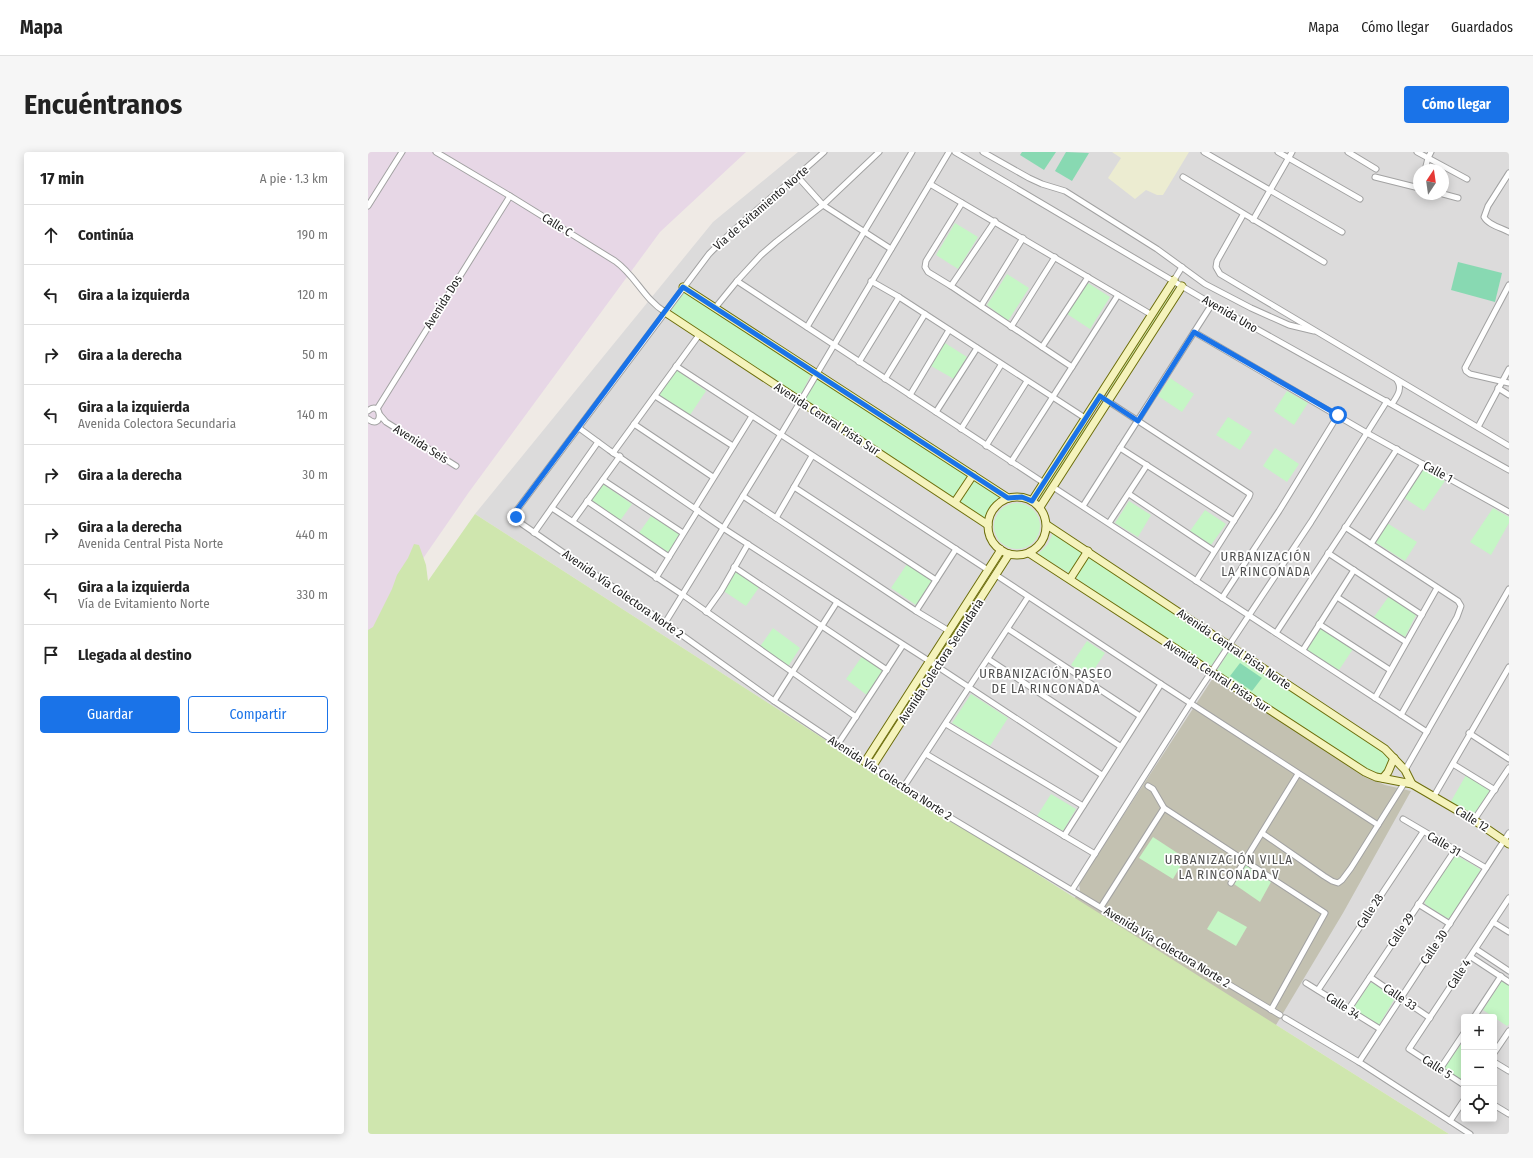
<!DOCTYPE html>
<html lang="es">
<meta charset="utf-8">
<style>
:root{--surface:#fff;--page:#f6f6f6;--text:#222;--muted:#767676;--line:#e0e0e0;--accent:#1a73e8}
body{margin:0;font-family:"Fira Sans Condensed",sans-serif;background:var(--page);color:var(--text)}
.controls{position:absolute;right:12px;bottom:12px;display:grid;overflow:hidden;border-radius:4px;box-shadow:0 2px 10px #0003}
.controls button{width:36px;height:36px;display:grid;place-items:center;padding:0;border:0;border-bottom:1px solid var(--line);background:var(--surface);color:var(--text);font:20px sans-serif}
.compass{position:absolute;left:1045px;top:12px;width:36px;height:36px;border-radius:50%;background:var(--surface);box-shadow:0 2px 10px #0003;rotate:13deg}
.stop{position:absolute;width:12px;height:12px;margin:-9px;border:3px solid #1a73e8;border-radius:50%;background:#fff}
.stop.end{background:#1a73e8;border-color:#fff;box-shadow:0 1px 4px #0008}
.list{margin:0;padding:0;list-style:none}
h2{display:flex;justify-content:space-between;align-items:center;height:52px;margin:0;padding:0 16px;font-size:17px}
h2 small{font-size:13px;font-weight:400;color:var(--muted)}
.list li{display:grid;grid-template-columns:26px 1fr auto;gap:12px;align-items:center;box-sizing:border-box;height:60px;padding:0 16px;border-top:1px solid var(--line)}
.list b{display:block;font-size:15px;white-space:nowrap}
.list p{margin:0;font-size:13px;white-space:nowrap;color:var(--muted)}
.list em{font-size:13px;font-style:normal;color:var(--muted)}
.actions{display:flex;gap:8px;padding:12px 16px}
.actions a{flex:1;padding:9px 0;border:1px solid var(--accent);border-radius:4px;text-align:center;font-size:14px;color:var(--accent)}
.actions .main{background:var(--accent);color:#fff}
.icon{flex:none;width:22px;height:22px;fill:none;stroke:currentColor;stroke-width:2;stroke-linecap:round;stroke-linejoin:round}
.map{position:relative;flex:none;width:1141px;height:982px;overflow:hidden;border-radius:4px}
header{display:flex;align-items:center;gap:24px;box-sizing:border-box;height:56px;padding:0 20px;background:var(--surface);border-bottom:1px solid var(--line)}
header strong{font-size:19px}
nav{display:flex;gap:22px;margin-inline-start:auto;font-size:14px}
.intro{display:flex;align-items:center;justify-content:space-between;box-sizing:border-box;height:96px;padding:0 24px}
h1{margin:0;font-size:28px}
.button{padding:10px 18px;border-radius:4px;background:var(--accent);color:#fff;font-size:14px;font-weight:700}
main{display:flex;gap:24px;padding:0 24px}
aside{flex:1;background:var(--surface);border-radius:4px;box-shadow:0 2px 10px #0003}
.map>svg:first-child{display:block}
.residential{fill:#dcdbdb;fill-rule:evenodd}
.industrial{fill:#e7d7e6}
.construction{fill:#c3c1b1}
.farmland{fill:#ececd1}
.grass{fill:#cfe6ae}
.park{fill:#c5f6c5}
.pitch{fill:#88d9b2}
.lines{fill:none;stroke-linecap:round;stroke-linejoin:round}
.street-casing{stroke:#a2a2a2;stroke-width:7}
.secondary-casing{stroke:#6e6f0c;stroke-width:9}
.street{stroke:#fff;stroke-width:5}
.secondary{stroke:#f5f3bc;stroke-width:7}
.route{stroke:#1a73e8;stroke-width:5}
.labels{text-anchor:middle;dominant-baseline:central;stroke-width:3.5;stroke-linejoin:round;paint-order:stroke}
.street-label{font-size:12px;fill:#1e1e1e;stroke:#fff}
.neighbourhood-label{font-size:13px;letter-spacing:1px;fill:#515151;stroke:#fff}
</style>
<header>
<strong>Mapa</strong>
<nav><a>Mapa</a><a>Cómo llegar</a><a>Guardados</a></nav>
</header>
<div class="intro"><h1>Encuéntranos</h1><a class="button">Cómo llegar</a></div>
<main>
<aside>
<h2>17 min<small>A pie · 1.3 km</small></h2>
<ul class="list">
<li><svg class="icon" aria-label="ahead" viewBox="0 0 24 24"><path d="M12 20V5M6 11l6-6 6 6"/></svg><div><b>Continúa</b></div><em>190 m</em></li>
<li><svg class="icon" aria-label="left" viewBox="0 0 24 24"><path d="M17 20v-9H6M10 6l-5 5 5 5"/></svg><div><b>Gira a la izquierda</b></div><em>120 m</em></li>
<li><svg class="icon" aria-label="right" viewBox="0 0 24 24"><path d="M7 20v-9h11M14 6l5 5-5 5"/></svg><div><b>Gira a la derecha</b></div><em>50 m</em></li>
<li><svg class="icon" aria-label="left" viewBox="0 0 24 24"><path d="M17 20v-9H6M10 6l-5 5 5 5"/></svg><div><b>Gira a la izquierda</b><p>Avenida Colectora Secundaria</p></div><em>140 m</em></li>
<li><svg class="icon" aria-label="right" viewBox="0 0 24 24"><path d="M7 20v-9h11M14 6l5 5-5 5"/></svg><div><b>Gira a la derecha</b></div><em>30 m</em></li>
<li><svg class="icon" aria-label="right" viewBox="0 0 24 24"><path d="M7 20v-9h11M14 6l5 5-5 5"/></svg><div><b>Gira a la derecha</b><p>Avenida Central Pista Norte</p></div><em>440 m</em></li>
<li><svg class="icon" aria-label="left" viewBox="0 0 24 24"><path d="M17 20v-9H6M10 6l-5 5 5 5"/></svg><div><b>Gira a la izquierda</b><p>Vía de Evitamiento Norte</p></div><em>330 m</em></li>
<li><svg class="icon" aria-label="arrive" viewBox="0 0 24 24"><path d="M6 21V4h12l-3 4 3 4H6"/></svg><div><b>Llegada al destino</b></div></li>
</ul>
<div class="actions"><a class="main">Guardar</a><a>Compartir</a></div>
</aside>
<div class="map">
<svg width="1141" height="982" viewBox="0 0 1141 982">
<rect width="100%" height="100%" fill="#efeae5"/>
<path class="residential" d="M430,0H1141V982H1081L498,614L107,362L345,70ZM1051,18H1075V42H1051ZM1096,865H1126V967H1096Z"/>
<path class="industrial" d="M0,0H378L292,80L101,340L0,486Z"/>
<path class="construction" d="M845,526L1005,628L1017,633L1043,639L975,761L902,883L703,751L712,739L711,731Z"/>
<path class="farmland" d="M744,0H821L795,43H789L778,38L767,47L740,26L753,6Z"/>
<g class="grass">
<path d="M804,138L807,139L742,240L740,238Z"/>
<path d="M718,272L720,273V274L673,346H671V344Z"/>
<path d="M107,362L498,614L1081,982H0V478L5,475L24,437L29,423L40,406L46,392L51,393L58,413L60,429Z"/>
</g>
<g class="park">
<path d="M587,71L610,85L590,117L568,103Z"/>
<path d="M639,122L661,136L640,169L619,153Z"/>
<path d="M720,131L742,145L722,177L699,162Z"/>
<path d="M320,140L443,222L434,241L427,243L305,162C301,154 308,147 313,141Z"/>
<path d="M577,191L599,205L586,227L563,214Z"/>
<path d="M307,219H310L338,239L322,263L292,245V240Z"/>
<path d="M802,226L826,242L814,260L790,244Z"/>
<path d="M449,227H452L598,322L599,328L589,343L583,345L439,251L438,245Z"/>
<path d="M919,239L940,251L926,273L906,259Z"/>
<path d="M860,265L884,280L872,298L848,283Z"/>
<path d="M907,296L931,312L919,330L895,314Z"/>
<path d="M1054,316L1077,329L1056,359L1035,345Z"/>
<path d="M610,329L634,347L623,356L619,369L593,352L592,349L603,330Z"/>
<path d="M232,330L264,352L249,373L216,349Z"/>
<path d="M761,349L783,363L770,385L747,371Z"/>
<circle cx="649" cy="374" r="23"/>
<path d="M1125,356L1141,365V371L1123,403L1102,390Z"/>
<path d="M837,358L858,372L843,393L822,379Z"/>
<path d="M283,364L314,383L299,405L268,385Z"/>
<path d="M1019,371L1049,390L1037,409L1007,390Z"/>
<path d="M685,381L715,401L701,421L671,403V401L680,392Z"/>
<path d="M721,405L857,495L845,513L840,514L709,427L708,423L718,406Z"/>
<path d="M539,412L565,428L548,453L523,436Z"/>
<path d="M367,418L392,434L378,454L354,438Z"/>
<path d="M1021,444L1048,463L1037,485L1006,465Z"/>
<path d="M405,476L432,496L419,516L391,496Z"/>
<path d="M954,476L985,497L971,518L940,499L939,495L951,477Z"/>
<path d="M719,489L737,501L721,525L703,513Z"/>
<path d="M863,499H865L1015,597L1022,610L1019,619L1014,622L1005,621L850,521L849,518L860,501Z"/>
<path d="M495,503L517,518L500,544L478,527Z"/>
<path d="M603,542L640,566L622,594L584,571Z"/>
<path d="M1098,623L1121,638V641L1106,664H1103L1082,651Z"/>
<path d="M683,642L708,657L695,679L669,664Z"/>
<path d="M785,685L817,706L805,727L771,706Z"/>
<path d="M1088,703L1112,717V719L1082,766H1079L1058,753L1056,749L1085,704Z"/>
<path d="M878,713L903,730L892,750L866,732Z"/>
<path d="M850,759L879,775L868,794L839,777Z"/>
<path d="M1135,829L1141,832V872L1139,874L1115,858L1133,830Z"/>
<path d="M1002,831H1005L1027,844V846L1011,873H1009L986,858V855Z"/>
<path d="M1096,888V930L1077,917V914Z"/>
</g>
<g class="pitch">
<path d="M654,0H688L676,18L652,3Z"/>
<path d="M698,0L721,1L704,29L687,19Z"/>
<path d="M1090,110L1134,121L1127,150L1083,138Z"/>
<path d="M872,511L894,526L884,539L862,524Z"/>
</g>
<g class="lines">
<g class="street-casing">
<g id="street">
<path d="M68,0L142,44L247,109C268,124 275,146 297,160"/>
<path d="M456,0C418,35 377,65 341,102L148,359V365L154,372L297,471L406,549L558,651L912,863"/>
<path d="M587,0L844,152L1141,318"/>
<path d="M615,0L661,26L674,32L697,39L789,97L837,132L883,156L921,173L946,179"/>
<path d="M836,0L974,80"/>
<path d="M910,0L992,47"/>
<path d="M980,0L1008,17"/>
<path d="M1049,0L1099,27"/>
<path d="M1057,18L1060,6L1063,0"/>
<path d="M1141,21L1120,54L1116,65C1120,73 1134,76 1141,80"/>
<path d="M429,24L455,53L523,97"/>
<path d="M815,25L956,110"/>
<path d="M1007,25L1051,36"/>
<path d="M562,32L784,163"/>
<path d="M1075,42L1090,46"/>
<path d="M594,51L558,109L557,115L560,120L583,134L674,195"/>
<path d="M0,54L34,0"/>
<path d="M875,63L849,109L848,115L852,122L1141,294"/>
<path d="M885,68L924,0"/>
<path d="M720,125L674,195L704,215L750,143"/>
<path d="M806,128L814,115"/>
<path d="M369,129L676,331"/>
<path d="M503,129L531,145L717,266"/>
<path d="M1141,133L1097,216L1098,219L1102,222L1141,231"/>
<path d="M583,134L627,69"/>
<path d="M613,154L655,86"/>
<path d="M347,156L369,129L393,103L408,90L455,53L511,0"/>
<path d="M439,175L544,0"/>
<path d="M643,175L687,105"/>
<path d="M826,180L999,281L1141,360"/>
<path d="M491,210L531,145"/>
<path d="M308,214L620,418"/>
<path d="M517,227L557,162"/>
<path d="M1130,236L1141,243"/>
<path d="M542,243L581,178"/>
<path d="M287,244L365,294"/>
<path d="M732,244L882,342L881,345L828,429"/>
<path d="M1024,252C1029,244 1035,237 1029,228"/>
<path d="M9,257L142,44"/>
<path d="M0,259C14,246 16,280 0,267"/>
<path d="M568,260L609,196"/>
<path d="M12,263L18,270L88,314"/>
<path d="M266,272L345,325"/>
<path d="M1110,275L1141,217"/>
<path d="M211,276L241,298L355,376L469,450L561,509L734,623"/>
<path d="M593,277L633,213"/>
<path d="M618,294L659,229"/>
<path d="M752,296L866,369"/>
<path d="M245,301L331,183"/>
<path d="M643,310L704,215"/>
<path d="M235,328L315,381"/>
<path d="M426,335L568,428"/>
<path d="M685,335L1059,580"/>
<path d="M761,342L846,399"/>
<path d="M375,344L548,459L581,479"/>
<path d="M219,349L301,405"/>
<path d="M715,354L844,152"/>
<path d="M184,356L315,443L488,565"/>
<path d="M327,356L384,264"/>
<path d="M408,366L444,304"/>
<path d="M205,369L252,304"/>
<path d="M741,371L779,313"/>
<path d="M977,375L1090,449L1093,454L1089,465L1033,563"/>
<path d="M166,381L230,290"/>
<path d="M1003,392L1055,312"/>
<path d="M960,401L1054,463"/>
<path d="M366,415L519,518"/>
<path d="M628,423L793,532L1010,673"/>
<path d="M288,426L330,358"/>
<path d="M969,445L1038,490"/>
<path d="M854,446L911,359L970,263"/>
<path d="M548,459L588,397"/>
<path d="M338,460L353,439L380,392"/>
<path d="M297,471L413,282L581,0"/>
<path d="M951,472L1022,518"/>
<path d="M640,477L772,564"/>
<path d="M908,481L1029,297"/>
<path d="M935,498L986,418"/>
<path d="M620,507L752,594"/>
<path d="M1007,546L1069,436"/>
<path d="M406,549L469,450"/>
<path d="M578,572L715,654"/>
<path d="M1101,581L1141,607"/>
<path d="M470,592L535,493"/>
<path d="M558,602L727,702"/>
<path d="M1085,612L1127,638"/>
<path d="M1037,618L1141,437"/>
<path d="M780,634L785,637L796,656L957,761L903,858"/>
<path d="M535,636L660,445"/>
<path d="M1066,644L1141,515"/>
<path d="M1035,667L1118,716"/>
<path d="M1106,668L1141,616"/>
<path d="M894,681L956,724L964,729L970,731L974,728L983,716L1037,630"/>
<path d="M696,684L793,532"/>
<path d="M863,731L930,622"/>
<path d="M704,738L822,552L943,370L1019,249"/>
<path d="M1050,752L1082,772"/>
<path d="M733,755L796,656"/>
<path d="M1125,770L1141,780"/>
<path d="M1108,797L1141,819"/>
<path d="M1103,805L1141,830"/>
<path d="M1002,825L1062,866"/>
<path d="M938,831L1012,877"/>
<path d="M950,838L1055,680"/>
<path d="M980,858L1087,698"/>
<path d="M1106,865L1133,824"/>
<path d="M917,866L991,910L1102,982"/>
<path d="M1126,901L1141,879"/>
<path d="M991,910L1141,681"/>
<path d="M1126,910L1141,919"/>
<path d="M1072,917L1096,881"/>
<path d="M1096,933L1041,897L1141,746"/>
<path d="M1126,953L1141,962"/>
<path d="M1082,969L1096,948"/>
</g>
</g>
<g class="secondary-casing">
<g id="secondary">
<path d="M315,135L640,346"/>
<path d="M297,160L620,373"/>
<circle cx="649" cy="374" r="29"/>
<path d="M664,349L806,128"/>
<path d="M587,350L605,323"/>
<path d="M672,355L814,134"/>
<path d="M679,373L1017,597L1037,618L1044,632"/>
<path d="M661,401L997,620L1008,625L1044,632L1106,668L1141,692"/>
<path d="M702,427L720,399"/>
<path d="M497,610L631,401L632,397"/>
<path d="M504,615L641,402"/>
<path d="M1015,626L1020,620L1026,606"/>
</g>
</g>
<use href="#street" class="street"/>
<use href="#secondary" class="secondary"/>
</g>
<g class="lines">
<path class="route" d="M148,365V359L315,135L640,346L654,345L664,349L732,244L770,269L826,180L970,263"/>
</g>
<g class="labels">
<g class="street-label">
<text transform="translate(393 56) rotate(-41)">Vía de Evitamiento Norte</text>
<text transform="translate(189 73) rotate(32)">Calle C</text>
<text transform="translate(75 150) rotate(-58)">Avenida Dos</text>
<text transform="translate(862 162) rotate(30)">Avenida Uno</text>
<text transform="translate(459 267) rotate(33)">Avenida Central Pista Sur</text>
<text transform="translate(53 292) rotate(32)">Avenida Seis</text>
<text transform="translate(1070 320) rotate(29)">Calle 1</text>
<text transform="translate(255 442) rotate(35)">Avenida Vía Colectora Norte 2</text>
<text transform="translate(866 497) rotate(34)">Avenida Central Pista Norte</text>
<text transform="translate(573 509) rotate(-57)">Avenida Colectora Secundaria</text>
<text transform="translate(849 524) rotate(33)">Avenida Central Pista Sur</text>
<text transform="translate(522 626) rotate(33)">Avenida Vía Colectora Norte 2</text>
<text transform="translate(1104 667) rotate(32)">Calle 12</text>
<text transform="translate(1076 692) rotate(30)">Calle 31</text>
<text transform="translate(1002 759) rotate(-57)">Calle 28</text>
<text transform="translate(1033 778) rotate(-56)">Calle 29</text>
<text transform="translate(799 795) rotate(31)">Avenida Vía Colectora Norte 2</text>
<text transform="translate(1066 795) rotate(-56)">Calle 30</text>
<text transform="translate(1091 822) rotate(-57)">Calle 4</text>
<text transform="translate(1032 845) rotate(34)">Calle 33</text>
<text transform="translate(975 854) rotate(33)">Calle 34</text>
<text transform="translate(1069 915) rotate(33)">Calle 5</text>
</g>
<g class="neighbourhood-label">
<text x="898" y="404">URBANIZACIÓN<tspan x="898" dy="15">LA RINCONADA</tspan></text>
<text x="678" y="521">URBANIZACIÓN PASEO<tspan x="678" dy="15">DE LA RINCONADA</tspan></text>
<text x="861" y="707">URBANIZACIÓN VILLA<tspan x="861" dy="15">LA RINCONADA V</tspan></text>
</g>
</g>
</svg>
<div class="controls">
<button>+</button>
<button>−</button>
<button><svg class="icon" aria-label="locate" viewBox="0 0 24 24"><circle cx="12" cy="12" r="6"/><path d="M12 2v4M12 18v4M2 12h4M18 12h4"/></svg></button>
</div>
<svg class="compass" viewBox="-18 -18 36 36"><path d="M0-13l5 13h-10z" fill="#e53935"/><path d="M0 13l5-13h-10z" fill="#767676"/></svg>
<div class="stop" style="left:970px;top:263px"></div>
<div class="stop end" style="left:148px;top:365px"></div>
</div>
</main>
